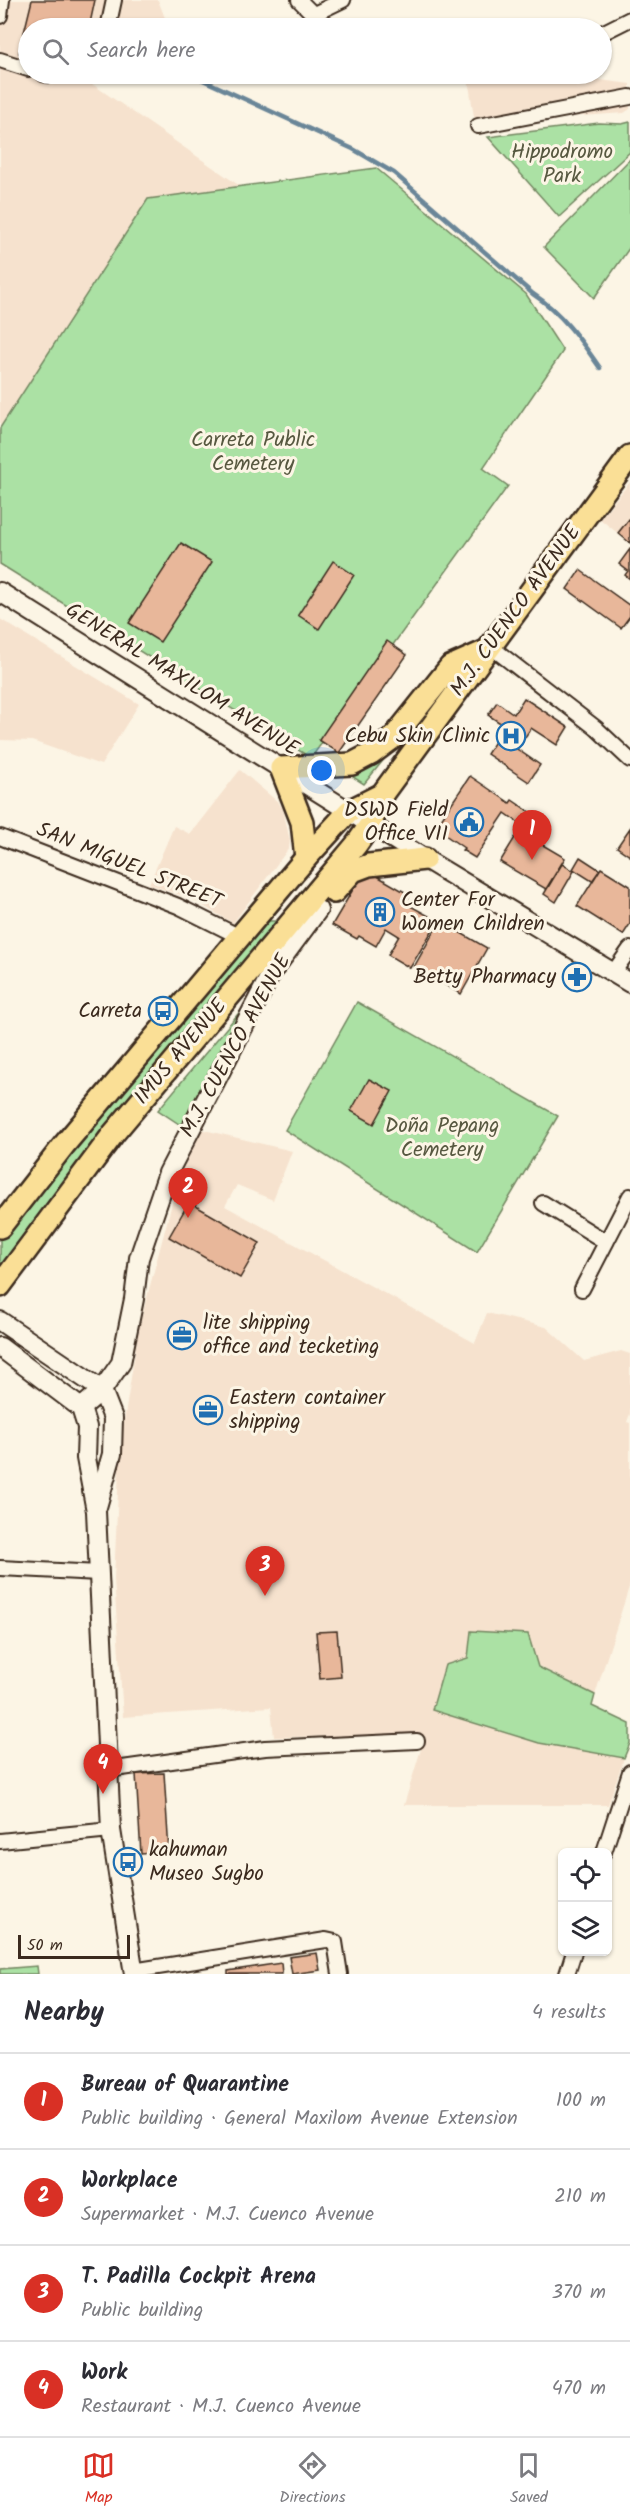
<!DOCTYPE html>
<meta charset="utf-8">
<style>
:root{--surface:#fff;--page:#f7f7f7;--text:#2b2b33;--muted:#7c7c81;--line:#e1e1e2;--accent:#d93025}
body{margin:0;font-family:Kalam,sans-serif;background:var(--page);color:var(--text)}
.controls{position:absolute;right:18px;bottom:18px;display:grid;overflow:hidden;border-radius:9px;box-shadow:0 2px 4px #0004}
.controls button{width:54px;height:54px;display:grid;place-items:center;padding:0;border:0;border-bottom:2px solid var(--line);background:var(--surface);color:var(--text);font:30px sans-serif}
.scale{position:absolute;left:18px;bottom:15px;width:112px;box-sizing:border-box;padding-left:6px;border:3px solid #3b2a1e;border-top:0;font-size:16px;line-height:21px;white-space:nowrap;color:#3b2a1e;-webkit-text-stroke:4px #fcf5e5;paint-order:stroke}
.you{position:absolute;left:322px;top:771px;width:21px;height:21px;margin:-15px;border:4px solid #fff;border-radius:50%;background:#1a73e8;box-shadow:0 0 0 9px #1a73e833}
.badge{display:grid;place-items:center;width:39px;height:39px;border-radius:50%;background:var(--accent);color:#fff;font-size:20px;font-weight:700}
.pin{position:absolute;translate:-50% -50px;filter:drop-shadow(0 2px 3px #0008)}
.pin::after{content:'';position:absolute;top:32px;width:21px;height:18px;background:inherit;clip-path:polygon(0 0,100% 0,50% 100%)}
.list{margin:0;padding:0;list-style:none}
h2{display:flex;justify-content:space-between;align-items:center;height:78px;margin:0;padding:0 24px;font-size:26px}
h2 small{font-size:20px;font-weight:400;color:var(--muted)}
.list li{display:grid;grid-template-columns:39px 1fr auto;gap:18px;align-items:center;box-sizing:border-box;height:96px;padding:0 24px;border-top:2px solid var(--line)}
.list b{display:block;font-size:22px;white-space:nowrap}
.list p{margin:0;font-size:20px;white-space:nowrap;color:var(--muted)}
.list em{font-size:20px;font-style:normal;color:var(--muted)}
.icon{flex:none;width:33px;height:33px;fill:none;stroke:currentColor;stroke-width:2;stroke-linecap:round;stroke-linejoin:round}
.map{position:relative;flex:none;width:630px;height:1974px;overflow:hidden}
.search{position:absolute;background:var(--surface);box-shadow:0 2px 4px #0004;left:18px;right:18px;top:18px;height:66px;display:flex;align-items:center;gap:15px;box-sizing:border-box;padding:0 21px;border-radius:33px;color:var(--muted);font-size:22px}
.sheet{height:462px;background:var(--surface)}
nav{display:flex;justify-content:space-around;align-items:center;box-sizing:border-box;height:84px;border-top:2px solid var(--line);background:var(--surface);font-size:16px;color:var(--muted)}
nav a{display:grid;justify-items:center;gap:3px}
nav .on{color:var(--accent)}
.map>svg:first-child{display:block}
.built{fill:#f6e2ce}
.green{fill:#abe1a4;stroke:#738661;stroke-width:1.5}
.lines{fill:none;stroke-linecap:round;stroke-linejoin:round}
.stream{stroke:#6b8698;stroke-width:4.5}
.building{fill:#e8b79a;stroke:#3b2a1e;stroke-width:1.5}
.minor-casing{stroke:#3b2a1e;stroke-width:18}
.secondary-casing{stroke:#3b2a1e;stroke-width:22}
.primary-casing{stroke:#3b2a1e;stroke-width:26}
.minor{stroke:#fcf5e5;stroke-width:14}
.secondary{stroke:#fcf5e5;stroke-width:18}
.primary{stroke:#fadf96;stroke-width:21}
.labels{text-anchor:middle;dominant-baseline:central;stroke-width:6;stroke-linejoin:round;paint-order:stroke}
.park-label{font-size:21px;fill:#575840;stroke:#fcf5e5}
.street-label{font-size:21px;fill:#3b2a1e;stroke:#fcf5e5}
.poi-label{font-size:21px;fill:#3b2a1e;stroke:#fcf5e5;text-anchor:end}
</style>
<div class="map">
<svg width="630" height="1974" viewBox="0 0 630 1974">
<rect width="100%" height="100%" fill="#fcf5e5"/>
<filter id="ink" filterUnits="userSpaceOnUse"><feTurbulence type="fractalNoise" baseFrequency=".0167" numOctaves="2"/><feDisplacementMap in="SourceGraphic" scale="12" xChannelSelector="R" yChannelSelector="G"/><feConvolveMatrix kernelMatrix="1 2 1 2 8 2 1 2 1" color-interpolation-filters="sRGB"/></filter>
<g filter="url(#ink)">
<g class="built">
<path d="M0,0H158L169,28H28V74H94L85,79L240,186L148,199L0,432Z"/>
<path d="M489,74H596L600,80L630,84V109L624,113L482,123L474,117L468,78Z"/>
<path d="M630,482V543L600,519Z"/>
<path d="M0,619L139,704L101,765L32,741L0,740Z"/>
<path d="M240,770L278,802L283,809L290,841L289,848L233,923L191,899L149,884L174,826L190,834Z"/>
<path d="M200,1129L292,1151L273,1200L237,1185L225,1206L475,1343L487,1313L546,1327L584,1361L621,1351L630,1354V1414L627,1422L630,1423V1584L595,1695L471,1631L468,1658L433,1710L539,1743L624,1758L608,1805H404L425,1736L274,1737L271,1707L123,1717L114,1579L120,1447L139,1327L178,1181Z"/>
</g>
<g class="green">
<path d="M630,122V152L559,217L488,137L599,123L622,124Z"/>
<path d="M630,159V247L594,298L544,247Z"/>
<path d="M376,168L526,294L563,351L483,468L508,486L311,758L0,564V428L148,199Z"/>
<path d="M390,752L364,784L353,777L352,774Z"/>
<path d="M260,913L270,921H293L0,1286V1228Z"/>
<path d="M268,978L182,1126L158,1110Z"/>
<path d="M357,1002L558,1116L477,1252L285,1130Z"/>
<path d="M471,1631L528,1634L538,1667L595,1695L592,1706L630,1724V1743L624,1758L539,1743L432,1710L445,1665L468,1658Z"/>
<path d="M37,1966L38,1974H0V1969Z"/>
</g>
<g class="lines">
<path class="stream" d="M190,74L353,149L394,173L533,294C562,313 580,339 600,368"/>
</g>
<g class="building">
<path d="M32,0H95L89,28H28V55L19,53Z"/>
<path d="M630,518V543L618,533Z"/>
<path d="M181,543L212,562L160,642L129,623Z"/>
<path d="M630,549V579L625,575L628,571L619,564Z"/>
<path d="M333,561L354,575L319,629L298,615Z"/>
<path d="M580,570L630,606V616L621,628L567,589Z"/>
<path d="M387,641L407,655L339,753L319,740Z"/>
<path d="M524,698L568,727L557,745L531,728L517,749L540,765L529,782L487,754L505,726L488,715L497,702L514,714Z"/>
<path d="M470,776L510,803L512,800L537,817L529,830L505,813L475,858L462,850L464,848L435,828Z"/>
<path d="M630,828V856L617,847Z"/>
<path d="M519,831L565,858L546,889L500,862Z"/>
<path d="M580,857L600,870L592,881L573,869Z"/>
<path d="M562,864L574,871L556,902L544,894Z"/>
<path d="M601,868L630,886V924L623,935L577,906Z"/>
<path d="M365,869L410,895L405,903L438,921L410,968L388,955L399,936L386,928L376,946L359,936L357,939L332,925Z"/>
<path d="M440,921L487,948L461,994L414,967Z"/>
<path d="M369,1079L392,1091L374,1124L351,1111Z"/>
<path d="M189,1202L260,1243L240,1278L169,1237Z"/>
<path d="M337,1631L341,1677L320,1679L316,1632Z"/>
<path d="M164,1773L169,1852L141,1854L136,1774Z"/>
<path d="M317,1953L320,1970L292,1974L289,1957Z"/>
<path d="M281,1963L282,1974H228V1971Z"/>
</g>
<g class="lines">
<g class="minor-casing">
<g id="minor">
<path d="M299,0L327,28"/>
<path d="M312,15L343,0"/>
<path d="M0,16L2,0"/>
<path d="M108,28L114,0"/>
<path d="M602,33L630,19"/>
<path d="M0,60L28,69"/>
<path d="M44,74L51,75L72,74"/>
<path d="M478,126L630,97"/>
<path d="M490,646L596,728L630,760"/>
<path d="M0,837L178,906L240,937"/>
<path d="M613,973L630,949"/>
<path d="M543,1203L606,1242"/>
<path d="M582,1289L630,1196"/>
<path d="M0,1568L99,1573"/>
<path d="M108,1770L265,1748L417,1741"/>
<path d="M0,1841L111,1830"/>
<path d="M604,1852L630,1772"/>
<path d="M133,1971L326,1940L335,1942L340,1974"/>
<path d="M567,1974L574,1952"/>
</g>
</g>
<g class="secondary-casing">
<g id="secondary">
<path d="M0,592L425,859L630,983"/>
<path d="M0,1321L102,1390L113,1418L112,1454L97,1507"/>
<path d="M0,1347L81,1408L87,1427L86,1458L96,1511L111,1830L134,1974"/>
<path d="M81,1408L102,1390L121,1363L134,1299L139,1258L168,1173L272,972L318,910"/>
</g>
</g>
<g class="primary-casing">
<g id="primary">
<path d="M306,858L302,822L281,768L352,764L371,754L394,737L450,667L486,651"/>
<path d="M334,892L353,871L369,865L425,859"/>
<path d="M0,1227L64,1145L306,858L349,811L381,795"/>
<path d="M0,1286L114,1133L356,845L370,825L383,793L630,456"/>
</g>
</g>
<use href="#minor" class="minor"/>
<use href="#secondary" class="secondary"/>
<use href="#primary" class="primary"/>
</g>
</g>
<defs>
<g id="hospital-ring" transform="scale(1.5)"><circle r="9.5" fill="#fcf5e5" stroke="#1f6fb2" stroke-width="1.5"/><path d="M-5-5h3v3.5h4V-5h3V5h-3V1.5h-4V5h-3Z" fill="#1f6fb2"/></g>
<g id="civic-ring" transform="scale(1.5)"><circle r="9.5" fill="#fcf5e5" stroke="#1f6fb2" stroke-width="1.5"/><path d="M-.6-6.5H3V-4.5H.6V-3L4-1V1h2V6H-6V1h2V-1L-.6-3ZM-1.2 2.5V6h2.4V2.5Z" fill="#1f6fb2"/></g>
<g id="building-ring" transform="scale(1.5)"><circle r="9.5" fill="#fcf5e5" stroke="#1f6fb2" stroke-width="1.5"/><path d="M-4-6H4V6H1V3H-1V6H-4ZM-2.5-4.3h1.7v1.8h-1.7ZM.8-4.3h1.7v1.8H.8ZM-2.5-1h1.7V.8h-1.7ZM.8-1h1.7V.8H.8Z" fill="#1f6fb2"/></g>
<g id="pharmacy-ring" transform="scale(1.5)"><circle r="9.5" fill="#fcf5e5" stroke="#1f6fb2" stroke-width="1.5"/><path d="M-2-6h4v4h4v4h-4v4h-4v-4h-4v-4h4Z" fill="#1f6fb2"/></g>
<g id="bus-ring" transform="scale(1.5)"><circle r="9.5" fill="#fcf5e5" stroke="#1f6fb2" stroke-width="1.5"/><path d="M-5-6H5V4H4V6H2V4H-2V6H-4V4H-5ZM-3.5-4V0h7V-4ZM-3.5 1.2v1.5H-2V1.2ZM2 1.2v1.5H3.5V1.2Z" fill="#1f6fb2"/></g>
<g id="office-ring" transform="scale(1.5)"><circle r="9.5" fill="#fcf5e5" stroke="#1f6fb2" stroke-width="1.5"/><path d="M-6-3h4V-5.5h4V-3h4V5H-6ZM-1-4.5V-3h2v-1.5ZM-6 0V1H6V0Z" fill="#1f6fb2"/></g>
</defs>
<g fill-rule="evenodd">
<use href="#hospital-ring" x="511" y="736"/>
<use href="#civic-ring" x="469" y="822"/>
<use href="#building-ring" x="380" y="912"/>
<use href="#pharmacy-ring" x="577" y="977"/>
<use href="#bus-ring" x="163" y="1011"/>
<use href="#office-ring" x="182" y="1335"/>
<use href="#office-ring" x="208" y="1410"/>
<use href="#bus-ring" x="128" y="1862"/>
</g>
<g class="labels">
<g class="park-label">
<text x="562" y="152">Hippodromo<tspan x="562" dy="24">Park</tspan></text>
<text x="253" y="440">Carreta Public<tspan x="253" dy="24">Cemetery</tspan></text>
<text x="442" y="1126">Doña Pepang<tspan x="442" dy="24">Cemetery</tspan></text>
</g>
<g class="street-label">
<text transform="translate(516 611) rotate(-54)">M.J. CUENCO AVENUE</text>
<text transform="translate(182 680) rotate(32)">GENERAL MAXILOM AVENUE</text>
<text transform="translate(129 866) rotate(22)">SAN MIGUEL STREET</text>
<text transform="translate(236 1046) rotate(-61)">M.J. CUENCO AVENUE</text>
<text transform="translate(181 1052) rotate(-50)">IMUS AVENUE</text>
</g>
<g class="poi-label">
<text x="490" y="736">Cebu Skin Clinic</text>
<text x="448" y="810">DSWD Field<tspan x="448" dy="24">Office VII</tspan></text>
<text x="401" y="900" text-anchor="start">Center For<tspan x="401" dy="24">Women Children</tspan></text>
<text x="556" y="977">Betty Pharmacy</text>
<text x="142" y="1011">Carreta</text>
<text x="203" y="1323" text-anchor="start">lite shipping<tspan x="203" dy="24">office and tecketing</tspan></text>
<text x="229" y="1398" text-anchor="start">Eastern container<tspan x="229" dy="24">shipping</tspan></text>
<text x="149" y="1850" text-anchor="start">kahuman<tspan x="149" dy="24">Museo Sugbo</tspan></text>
</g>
</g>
</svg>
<div class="controls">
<button><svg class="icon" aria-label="locate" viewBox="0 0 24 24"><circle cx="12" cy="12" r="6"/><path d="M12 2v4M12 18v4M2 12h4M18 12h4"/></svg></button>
<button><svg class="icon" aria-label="layers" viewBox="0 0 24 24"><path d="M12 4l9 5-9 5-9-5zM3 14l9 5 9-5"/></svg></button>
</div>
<div class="scale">50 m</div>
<div class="you"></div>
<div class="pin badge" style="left:532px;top:860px">1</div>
<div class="pin badge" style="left:188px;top:1218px">2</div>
<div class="pin badge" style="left:265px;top:1596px">3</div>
<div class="pin badge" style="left:103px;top:1794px">4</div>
<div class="search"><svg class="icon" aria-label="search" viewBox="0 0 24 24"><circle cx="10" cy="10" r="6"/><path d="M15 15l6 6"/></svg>Search here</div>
</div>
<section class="sheet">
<h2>Nearby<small>4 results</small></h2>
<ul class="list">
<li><span class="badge">1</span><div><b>Bureau of Quarantine</b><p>Public building · General Maxilom Avenue Extension</p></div><em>100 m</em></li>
<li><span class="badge">2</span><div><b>Workplace</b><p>Supermarket · M.J. Cuenco Avenue</p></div><em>210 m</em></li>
<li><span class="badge">3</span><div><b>T. Padilla Cockpit Arena</b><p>Public building</p></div><em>370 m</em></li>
<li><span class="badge">4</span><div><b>Work</b><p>Restaurant · M.J. Cuenco Avenue</p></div><em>470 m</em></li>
</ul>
</section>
<nav>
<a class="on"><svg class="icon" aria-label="map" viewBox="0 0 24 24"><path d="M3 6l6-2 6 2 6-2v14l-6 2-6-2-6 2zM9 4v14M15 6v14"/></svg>Map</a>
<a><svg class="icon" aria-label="directions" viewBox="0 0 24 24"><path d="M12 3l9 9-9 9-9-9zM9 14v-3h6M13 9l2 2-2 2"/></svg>Directions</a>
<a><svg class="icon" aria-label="saved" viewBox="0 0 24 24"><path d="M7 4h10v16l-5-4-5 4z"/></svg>Saved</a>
</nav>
